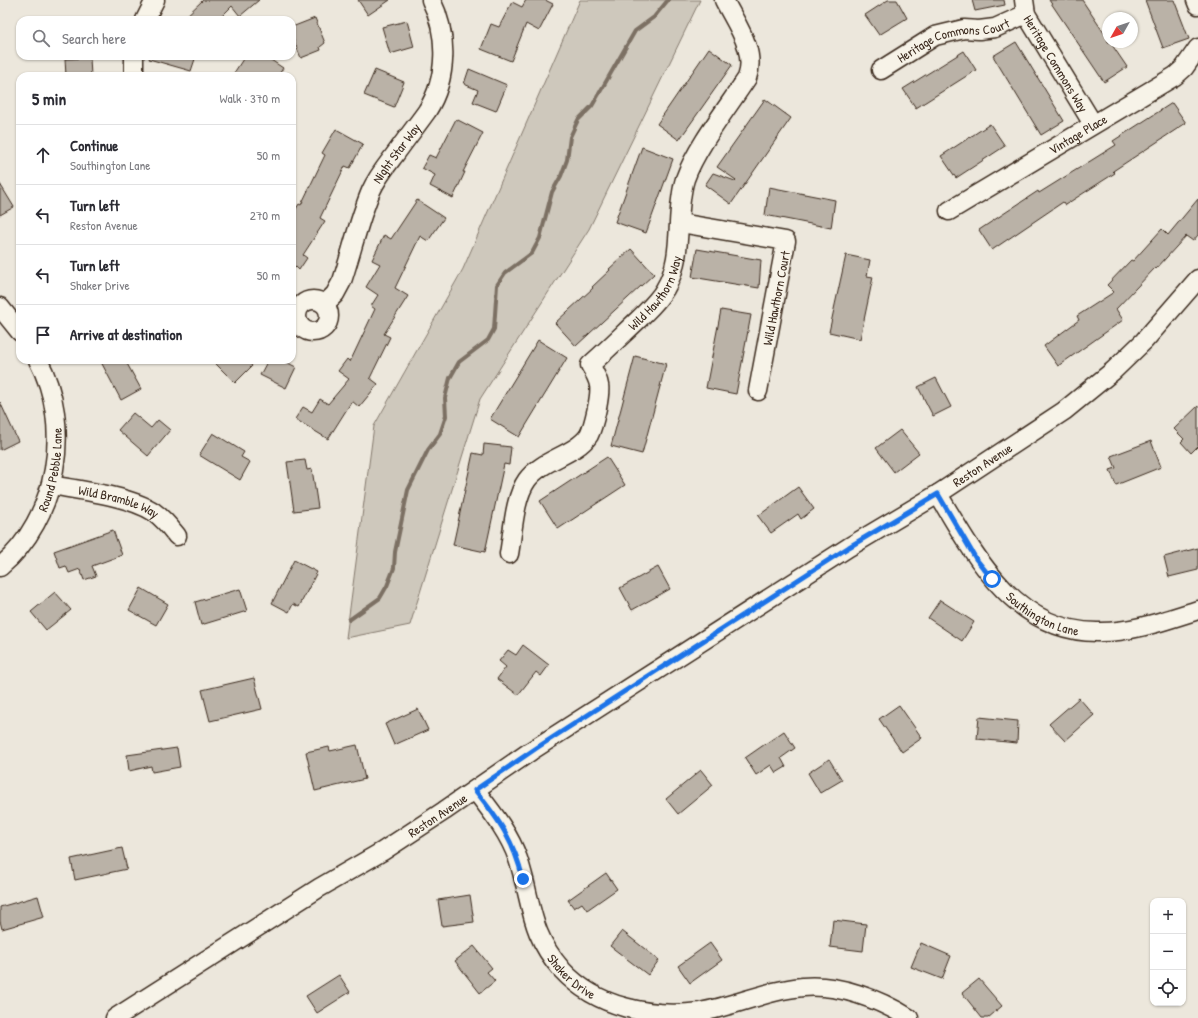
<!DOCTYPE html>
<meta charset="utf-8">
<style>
:root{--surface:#fff;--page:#f7f7f7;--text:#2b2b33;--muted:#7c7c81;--line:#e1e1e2}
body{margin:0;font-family:"Patrick Hand",sans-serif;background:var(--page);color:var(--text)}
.controls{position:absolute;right:12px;bottom:12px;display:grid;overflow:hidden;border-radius:8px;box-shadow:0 1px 3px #0004}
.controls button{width:36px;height:36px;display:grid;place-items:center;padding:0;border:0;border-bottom:1px solid var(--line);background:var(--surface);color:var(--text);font:20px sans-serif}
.compass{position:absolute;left:1102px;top:12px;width:36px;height:36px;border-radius:50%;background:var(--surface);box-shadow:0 1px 3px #0004;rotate:230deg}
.stop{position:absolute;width:12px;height:12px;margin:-9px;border:3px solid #1a73e8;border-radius:50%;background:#fff}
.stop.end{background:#1a73e8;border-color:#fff;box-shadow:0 1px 4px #0008}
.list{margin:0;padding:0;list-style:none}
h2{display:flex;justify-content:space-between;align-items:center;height:52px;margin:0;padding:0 16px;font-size:17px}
h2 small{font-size:13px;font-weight:400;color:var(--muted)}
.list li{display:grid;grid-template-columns:26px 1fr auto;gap:12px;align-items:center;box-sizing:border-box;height:60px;padding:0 16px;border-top:1px solid var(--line)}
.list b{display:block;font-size:15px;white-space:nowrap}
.list p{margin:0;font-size:13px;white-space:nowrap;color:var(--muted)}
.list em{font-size:13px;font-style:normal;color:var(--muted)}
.icon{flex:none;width:22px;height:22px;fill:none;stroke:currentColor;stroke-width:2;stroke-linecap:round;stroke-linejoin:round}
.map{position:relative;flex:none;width:1198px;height:1018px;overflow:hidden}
.search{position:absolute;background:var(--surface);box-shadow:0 1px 3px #0004;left:16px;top:16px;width:280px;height:44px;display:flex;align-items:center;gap:10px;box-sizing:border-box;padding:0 14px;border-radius:12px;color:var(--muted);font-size:15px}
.panel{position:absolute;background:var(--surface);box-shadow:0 1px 3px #0004;left:16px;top:72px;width:280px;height:292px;border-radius:12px}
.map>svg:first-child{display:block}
.green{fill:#cec8bc;stroke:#84796d}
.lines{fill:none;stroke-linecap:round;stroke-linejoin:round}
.stream{stroke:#7c7064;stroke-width:4}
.building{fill:#bab2a7;stroke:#3b2a1e}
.minor-casing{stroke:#3b2a1e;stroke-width:21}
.minor{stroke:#f7f3e8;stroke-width:18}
.route{stroke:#1a73e8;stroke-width:5}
.labels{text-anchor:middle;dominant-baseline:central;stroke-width:3.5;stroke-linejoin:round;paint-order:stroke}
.street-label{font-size:13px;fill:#3b2a1e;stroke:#f7f3e8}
</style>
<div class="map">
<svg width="1198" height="1018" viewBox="0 0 1198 1018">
<rect width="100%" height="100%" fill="#ece7dc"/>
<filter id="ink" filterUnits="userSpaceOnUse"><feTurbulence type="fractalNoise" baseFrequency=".025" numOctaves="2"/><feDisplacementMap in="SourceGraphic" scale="8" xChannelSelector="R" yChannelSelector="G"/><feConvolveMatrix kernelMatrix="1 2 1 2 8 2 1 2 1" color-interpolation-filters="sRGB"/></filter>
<g filter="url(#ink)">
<path class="green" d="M580,0H700L589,229L480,399L410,625L346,638L374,426L463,269Z"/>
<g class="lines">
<path class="stream" d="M349,620L380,598L387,586L394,568L395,552L408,490L428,450L440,434L446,416L445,398L450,378L459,362L488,340L494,329L497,285L505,273L532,253L540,238L552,192L561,176L567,160L570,137L578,120L592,106L635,31L654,17L668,0"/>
</g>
<g class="building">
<path d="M203,0H259L240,16L232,6L218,20H182Z"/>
<path d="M358,0H390L368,15Z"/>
<path d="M526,0H545L553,4L539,31L526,24L511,61L481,49L491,24L499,27L512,2L522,7Z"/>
<path d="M888,0H897L907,18L879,35L865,15Z"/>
<path d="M972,0H1004L1005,5L975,11Z"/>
<path d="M1049,0H1082L1108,39V42H1110L1127,67L1104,82Z"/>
<path d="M1145,0H1174L1189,39L1163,48Z"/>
<path d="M315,18L325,43L320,47L321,50L301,58L292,36V27Z"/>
<path d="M407,21L414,47L390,54L382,27Z"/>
<path d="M1016,42L1064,121L1041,135L993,56Z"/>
<path d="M709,48L732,65L679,140L657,124Z"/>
<path d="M964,51L976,70L916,108L903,89Z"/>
<path d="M150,56H196L191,71L149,59Z"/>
<path d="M245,56H265L283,68L278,76H232Z"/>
<path d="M90,58L91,76H66L65,59Z"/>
<path d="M469,69L507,85L496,111L473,102L478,90L464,84Z"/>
<path d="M375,70L404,82L394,107L364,95Z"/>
<path d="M765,99L791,118L731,204L705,185L713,173L735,181L736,180L717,167Z"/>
<path d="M1172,103L1186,123L1113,171L1115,173L1065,205L1063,202L992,250L979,230L1038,191L1039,193L1116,145L1113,141Z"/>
<path d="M456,119L483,133L463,172H465L453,198L430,186L435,175L422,168L429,155L436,158Z"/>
<path d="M990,124L1005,146L956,178L941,156Z"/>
<path d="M336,129L363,144L350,168L345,166L320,218L325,221L303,255L307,258L299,270L295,266L292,270V215L299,204L301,205L325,155L322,153Z"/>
<path d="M642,147L673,159L646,233L615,222Z"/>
<path d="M0,184L14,207L0,215Z"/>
<path d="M769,187L835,200L831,228L765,215Z"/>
<path d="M1198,199V235L1193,241L1186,236L1156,269L1155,268L1116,309L1123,320L1058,366L1044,346L1079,320L1077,316L1114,292L1107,285L1131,260L1133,261L1162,229L1168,235Z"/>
<path d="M417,200L444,218L428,241L420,236L395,288L408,296L384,334L390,337L370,378L378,384L359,407L352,401L328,439L295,419L303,407L312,412L320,399L328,404L349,379L338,371L347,359L350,362L375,309L371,306L378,295L366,287L380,264L372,260L384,235L391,239Z"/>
<path d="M631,249L654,274L576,346L555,323L593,288L592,287L610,270L609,269Z"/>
<path d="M697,249L761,260L759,288L692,277Z"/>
<path d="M846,255L870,260L867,276L873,277L860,339L829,332Z"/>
<path d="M721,310L751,315L736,394L706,388Z"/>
<path d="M538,340L567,358L519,437L490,419Z"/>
<path d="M635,356L666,364L642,454L611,446Z"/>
<path d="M100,360H125L141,389L121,400Z"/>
<path d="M212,360H247L252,366L235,383Z"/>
<path d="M268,360H282L296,367L286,388L260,375Z"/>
<path d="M936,378L951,407L933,416L918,387Z"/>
<path d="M0,402L18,441L0,450Z"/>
<path d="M1198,406V446L1191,453L1181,442L1184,439L1174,429Z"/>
<path d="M133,413L151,428L158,420L170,430L148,456L118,430Z"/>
<path d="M900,430L919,453L894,472L876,448Z"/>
<path d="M213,433L244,452L241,457L250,462L240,480L199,455Z"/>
<path d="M1151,441L1161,467L1116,485L1110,470L1116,468L1111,456Z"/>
<path d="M484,444L511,447L509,465L504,464L485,552L453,545L473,453L483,455Z"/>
<path d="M607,457L625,485L558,529L540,501Z"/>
<path d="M305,460L307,470L312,469L318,508L294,511L287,462Z"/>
<path d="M798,487L814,509L801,519L798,514L771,533L758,516Z"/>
<path d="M113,530L122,555L92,566L96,576L84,580L80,569L69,573L66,566L60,568L54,551Z"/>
<path d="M1198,548V570L1169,577L1164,557Z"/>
<path d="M294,560L317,572L299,607L293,604L289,612L272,603Z"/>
<path d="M658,567L670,589L632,610L620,588Z"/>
<path d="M141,588L168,604L156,625L129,610Z"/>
<path d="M240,589L247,611L201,625L195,602Z"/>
<path d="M55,592L71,610L46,630L31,612Z"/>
<path d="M940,600L974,622L962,641L928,618Z"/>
<path d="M523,645L549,665L541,676L536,672L518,695L497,679L506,667L499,661L508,650L516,655Z"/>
<path d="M254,678L262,709L210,721L202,690Z"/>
<path d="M1079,698L1094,715L1065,741L1049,724Z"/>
<path d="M899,705L922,738L902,752L879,719Z"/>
<path d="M418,709L428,730L394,745L385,724Z"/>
<path d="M979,717L1018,721L1017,743L977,739Z"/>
<path d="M784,731L795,748L781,758L786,767L776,773L771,765L756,775L745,758Z"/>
<path d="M357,745L365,779L315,791L306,752L329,747L330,751Z"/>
<path d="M177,748L180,767L152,772L151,766L129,771L127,755Z"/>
<path d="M829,759L842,780L820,793L808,773Z"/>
<path d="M701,770L713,785L678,814L666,799Z"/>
<path d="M122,848L127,869L75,880L71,859Z"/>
<path d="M606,873L617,889L587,910L582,903L574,908L568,900Z"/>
<path d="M470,895L474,922L442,926L438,900Z"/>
<path d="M38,896L44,917L2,929L0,921V907Z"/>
<path d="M833,920L866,924L863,951L830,947Z"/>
<path d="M622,931L659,960L648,975L610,946Z"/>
<path d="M710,943L722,960L690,983L678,966Z"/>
<path d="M921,943L951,956L942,979L911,967Z"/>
<path d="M474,946L492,968L487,972L495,981L480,993L455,961Z"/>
<path d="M339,975L350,992L317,1013L306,996Z"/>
<path d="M979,979L1002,1006L988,1018H982L962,993Z"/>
</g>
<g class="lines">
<g class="minor-casing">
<g id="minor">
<path id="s1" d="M1024,0L1026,14L1093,124"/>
<path d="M1196,0L1198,5"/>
<path d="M145,20L155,0"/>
<path id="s2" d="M881,70L935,36L964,29L979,30L995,28L1026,14"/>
<path d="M134,76V56"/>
<path id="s3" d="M949,211L1175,76L1184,68L1198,48"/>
<path d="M680,223L786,241L758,391"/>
<circle cx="313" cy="316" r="16"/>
<path id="s4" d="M325,304L335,294L342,281C352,251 359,219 371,191C377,177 387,165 396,153C406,139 417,125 427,111C448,78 448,34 431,0"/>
<path d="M0,307L20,332"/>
<path id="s5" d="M51,485C79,490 130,496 154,512C164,519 170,527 177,536"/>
<path id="s6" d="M938,494C974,555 1015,632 1097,632C1131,633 1166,620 1198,610"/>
<path id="s7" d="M509,554C513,532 514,498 527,480C542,459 576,455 589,435C593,427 595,417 597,408C601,388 601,383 590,365C607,350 623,334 639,319C648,310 659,300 665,289C685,256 674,215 685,179C696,148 728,107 747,78C757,51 736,24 724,0"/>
<path id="s8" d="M0,567C58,519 73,425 38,360"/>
<path id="s9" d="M475,790C492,812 509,833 518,859C533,903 528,931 562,970C597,1008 651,1018 700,1012C736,1006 767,990 803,987C839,984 879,999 909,1018"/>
<path id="s10" d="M115,1018L319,888L383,851L444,811L531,751L849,547L938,494L1064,411L1113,371L1144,341L1198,279"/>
</g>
</g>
<use href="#minor" class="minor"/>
</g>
</g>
<g class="lines" filter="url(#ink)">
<path class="route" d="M523,879C514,841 499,820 475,790L538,747L849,547L938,494L976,559L992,579"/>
</g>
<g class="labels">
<g class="street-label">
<text stroke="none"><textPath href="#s2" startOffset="80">Heritage Commons Court</textPath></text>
<text stroke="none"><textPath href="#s1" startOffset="72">Heritage Commons Way</textPath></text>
<text stroke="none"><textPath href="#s3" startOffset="150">Vintage Place</textPath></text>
<text stroke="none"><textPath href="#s4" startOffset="169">Night Star Way</textPath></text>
<text stroke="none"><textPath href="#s7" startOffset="326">Wild Hawthorn Way</textPath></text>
<text transform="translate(776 298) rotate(-79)">Wild Hawthorn Court</text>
<text stroke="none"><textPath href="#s10" startOffset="1029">Reston Avenue</textPath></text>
<text stroke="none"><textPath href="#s8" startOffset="113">Round Pebble Lane</textPath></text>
<text stroke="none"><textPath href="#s5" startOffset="70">Wild Bramble Way</textPath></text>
<text stroke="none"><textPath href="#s6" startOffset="163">Southington Lane</textPath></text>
<text stroke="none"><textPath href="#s10" startOffset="381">Reston Avenue</textPath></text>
<text stroke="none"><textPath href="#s9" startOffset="214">Shaker Drive</textPath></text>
</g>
</g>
</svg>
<div class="controls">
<button>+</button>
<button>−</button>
<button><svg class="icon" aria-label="locate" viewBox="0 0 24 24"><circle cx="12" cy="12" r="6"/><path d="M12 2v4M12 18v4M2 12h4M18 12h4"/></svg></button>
</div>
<svg class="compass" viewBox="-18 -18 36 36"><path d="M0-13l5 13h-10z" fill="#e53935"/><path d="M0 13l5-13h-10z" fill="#7c7c81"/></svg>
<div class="stop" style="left:992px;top:579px"></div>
<div class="stop end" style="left:523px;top:879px"></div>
<div class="search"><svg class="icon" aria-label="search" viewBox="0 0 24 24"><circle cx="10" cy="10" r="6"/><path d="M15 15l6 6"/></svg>Search here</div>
<section class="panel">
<h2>5 min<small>Walk · 370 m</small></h2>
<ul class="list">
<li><svg class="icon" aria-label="ahead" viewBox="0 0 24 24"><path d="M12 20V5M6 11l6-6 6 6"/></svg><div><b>Continue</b><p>Southington Lane</p></div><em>50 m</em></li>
<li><svg class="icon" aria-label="left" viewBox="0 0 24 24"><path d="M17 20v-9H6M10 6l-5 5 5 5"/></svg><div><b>Turn left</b><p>Reston Avenue</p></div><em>270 m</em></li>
<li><svg class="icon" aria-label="left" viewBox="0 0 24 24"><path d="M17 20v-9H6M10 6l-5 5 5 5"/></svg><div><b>Turn left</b><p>Shaker Drive</p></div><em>50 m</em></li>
<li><svg class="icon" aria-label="arrive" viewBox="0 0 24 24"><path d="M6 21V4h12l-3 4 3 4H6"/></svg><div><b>Arrive at destination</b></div></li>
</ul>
</section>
</div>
